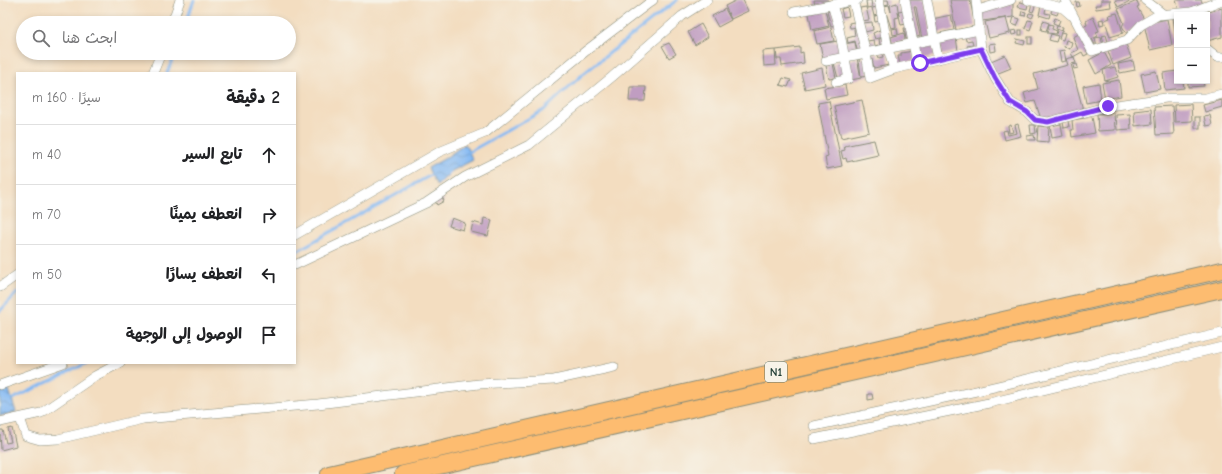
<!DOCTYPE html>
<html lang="ar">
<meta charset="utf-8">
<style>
:root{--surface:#fff;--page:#f6f6f6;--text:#202124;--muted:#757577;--line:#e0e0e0}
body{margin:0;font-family:"Comic Neue","Playpen Sans Arabic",sans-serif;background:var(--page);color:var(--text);direction:rtl}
.controls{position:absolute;right:12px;top:12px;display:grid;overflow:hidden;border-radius:0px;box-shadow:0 2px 6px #0003}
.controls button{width:36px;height:36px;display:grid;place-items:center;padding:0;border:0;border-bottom:1px solid var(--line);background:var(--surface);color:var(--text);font:20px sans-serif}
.stop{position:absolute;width:12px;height:12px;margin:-9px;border:3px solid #7c3aed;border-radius:50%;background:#fff}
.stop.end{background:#7c3aed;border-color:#fff;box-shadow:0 1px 4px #0008}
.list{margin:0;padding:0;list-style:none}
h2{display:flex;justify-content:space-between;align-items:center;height:52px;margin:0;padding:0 16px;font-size:17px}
h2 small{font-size:13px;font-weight:400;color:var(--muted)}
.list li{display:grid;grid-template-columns:26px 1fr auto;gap:12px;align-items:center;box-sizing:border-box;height:60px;padding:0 16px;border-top:1px solid var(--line)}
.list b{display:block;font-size:15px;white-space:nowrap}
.list em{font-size:13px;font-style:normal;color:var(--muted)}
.icon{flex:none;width:22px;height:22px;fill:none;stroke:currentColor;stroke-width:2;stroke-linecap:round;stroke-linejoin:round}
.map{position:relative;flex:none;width:1222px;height:474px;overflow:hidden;direction:ltr}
.search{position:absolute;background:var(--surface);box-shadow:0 2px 6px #0003;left:16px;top:16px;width:280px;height:44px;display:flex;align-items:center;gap:10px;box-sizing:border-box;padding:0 14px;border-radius:22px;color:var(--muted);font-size:15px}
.panel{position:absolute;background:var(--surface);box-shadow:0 2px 6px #0003;left:16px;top:72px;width:280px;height:292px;border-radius:0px;direction:rtl}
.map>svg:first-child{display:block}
.water{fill:url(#water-waves);stroke:#527c94}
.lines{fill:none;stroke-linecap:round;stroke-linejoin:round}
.stream{stroke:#85baf4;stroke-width:3}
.building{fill:#c09dc1}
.minor-casing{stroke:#898d7a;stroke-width:10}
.trunk-casing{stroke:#898d7a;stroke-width:18}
.minor{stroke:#fff;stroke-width:9}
.trunk{stroke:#fdbc70;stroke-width:16}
.route{stroke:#7c3aed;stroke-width:5}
.labels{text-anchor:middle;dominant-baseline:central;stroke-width:3.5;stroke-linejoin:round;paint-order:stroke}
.shield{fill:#f7f3e8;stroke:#60746a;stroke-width:1}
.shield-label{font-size:12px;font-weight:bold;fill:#1f3d34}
</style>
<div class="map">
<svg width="1222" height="474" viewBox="0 0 1222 474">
<defs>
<pattern id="water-waves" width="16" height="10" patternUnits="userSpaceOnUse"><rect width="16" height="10" fill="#85baf4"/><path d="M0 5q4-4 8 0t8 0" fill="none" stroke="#6c98c6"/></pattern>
</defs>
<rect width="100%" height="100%" fill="#f7f3e8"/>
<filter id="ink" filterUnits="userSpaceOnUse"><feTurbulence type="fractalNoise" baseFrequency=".025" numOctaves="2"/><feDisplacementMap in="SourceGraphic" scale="8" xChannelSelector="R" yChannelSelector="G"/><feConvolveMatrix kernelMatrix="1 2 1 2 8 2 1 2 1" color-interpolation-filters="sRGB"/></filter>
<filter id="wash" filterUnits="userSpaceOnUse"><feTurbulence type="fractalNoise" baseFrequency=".012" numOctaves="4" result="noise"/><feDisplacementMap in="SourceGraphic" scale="16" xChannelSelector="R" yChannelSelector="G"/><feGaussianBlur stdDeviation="0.9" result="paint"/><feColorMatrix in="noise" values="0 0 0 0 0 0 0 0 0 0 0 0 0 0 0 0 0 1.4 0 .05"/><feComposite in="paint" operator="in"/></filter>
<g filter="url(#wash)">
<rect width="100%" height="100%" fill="#f3ddc0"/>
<g class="water">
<path d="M465,144L473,160L452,171L437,186L428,168L444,159Z"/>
<path d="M8,387L16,412L0,416V391Z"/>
</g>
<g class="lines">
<g class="stream">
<path d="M186,23L194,0"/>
<path d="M167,73L175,53"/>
<path d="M469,152L544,110L583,74L677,0"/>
<path d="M295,252L431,175"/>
<path d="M0,311L17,293"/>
<path d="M13,399L87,363"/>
</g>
</g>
<g id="blocks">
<g class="building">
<path d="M737,0H743L748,11L731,19L725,6Z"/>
<path d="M814,0H828L829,4L815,6Z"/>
<path d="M871,0L872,7L867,8L866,1Z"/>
<path d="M882,0H888L889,4L883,5Z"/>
<path d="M906,0H925L931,37L922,39L916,7H914L920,36L913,38Z"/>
<path d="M950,0H970L975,26L956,30Z"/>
<path d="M1101,0H1110L1111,7L1096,9L1095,5H1101Z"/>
<path d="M1115,0H1132L1118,7Z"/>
<path d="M1176,0H1201L1203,4L1179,11Z"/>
<path d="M1137,1L1139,6L1137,7L1145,21L1127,34L1122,26L1124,23L1118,9Z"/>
<path d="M1020,2L1028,4L1027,9L1018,7Z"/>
<path d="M1076,2H1079L1080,6L1077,7Z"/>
<path d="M897,3L899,17L895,18L896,27L891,28L884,6L889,5L891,12L890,5Z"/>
<path d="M1032,3L1036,4L1033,12L1030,11Z"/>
<path d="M1013,4V17L982,21L980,11Z"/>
<path d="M1041,6L1046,7L1045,13L1050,14L1049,18L1039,15Z"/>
<path d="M847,7L849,16L843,17L841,9Z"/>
<path d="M866,7L869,20L862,21L860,8Z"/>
<path d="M877,7L879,15L874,16L872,8Z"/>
<path d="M1052,8L1059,10L1057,15L1051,13Z"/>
<path d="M1222,8V37L1207,41V15H1198Z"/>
<path d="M725,9L731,20L718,27L712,16Z"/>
<path d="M825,10L829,26L812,30L809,14Z"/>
<path d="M833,10L837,25L831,26L827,12Z"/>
<path d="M905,10L906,24L901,25L898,11Z"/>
<path d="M1022,11L1026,12L1025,16L1021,15Z"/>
<path d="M1029,13L1034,14L1032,18L1028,16Z"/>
<path d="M1117,13L1123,33L1110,37L1105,20L1110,18L1109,15Z"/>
<path d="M879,15L881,21L875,22L874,16Z"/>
<path d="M951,15L954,30L935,34L932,19Z"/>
<path d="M1014,17L1020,19L1017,26L1012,24Z"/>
<path d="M1093,17L1099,31L1096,32L1098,36L1092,39L1095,45L1090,47L1082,27L1087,25L1086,21Z"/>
<path d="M1006,18L1010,33L989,38L985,22Z"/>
<path d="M1055,18L1060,20L1058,25L1053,23Z"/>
<path d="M1173,18H1177V37H1176Z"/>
<path d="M1103,19L1104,24L1100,25L1099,20Z"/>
<path d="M1167,19L1172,45L1150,50L1144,24Z"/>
<path d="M1028,20L1033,21L1030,30L1025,28Z"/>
<path d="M858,21L859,27L850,28L849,23Z"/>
<path d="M1043,21L1049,23L1046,31L1041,30Z"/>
<path d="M872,22L873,30L865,32L863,23Z"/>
<path d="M701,24L708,37L695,45L688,32Z"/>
<path d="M1049,24L1053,25L1052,29L1057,31L1056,34L1047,33Z"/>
<path d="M1057,26L1063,27L1062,31L1056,29Z"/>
<path d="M831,27L834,41L817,44L814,31Z"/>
<path d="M859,28L865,53L858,54L855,41L848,43L847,38L855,36L854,29Z"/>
<path d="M897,28L898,34L893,35L892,29Z"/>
<path d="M904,28H908L910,38L906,39Z"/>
<path d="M882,29L884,37L875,39L873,33Z"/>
<path d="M1016,30L1017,34L1012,35L1011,31Z"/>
<rect x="1019" y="30" width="3" height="5"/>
<path d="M1061,32L1065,33L1063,40L1059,39Z"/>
<path d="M904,33L905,40L892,43L891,37Z"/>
<path d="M977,33L980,48L968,50L967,46L973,45L972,40L966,41L965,35Z"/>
<path d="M1051,34L1058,36L1056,42L1049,40Z"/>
<path d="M1079,34L1088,54L1084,56L1082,52L1073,57L1071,53L1078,50L1073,37Z"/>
<path d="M1106,35L1109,45L1105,46L1102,36Z"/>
<path d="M956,37L958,51L942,55L939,40Z"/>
<rect x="1028" y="37" width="4" height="7"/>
<path d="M1101,37L1103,46L1097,48L1095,38Z"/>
<path d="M884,38L885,44L880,45L879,39Z"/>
<path d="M1017,39L1025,41L1024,45L1016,43Z"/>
<path d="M874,40L875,46L878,45L879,49H868L867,41Z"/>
<path d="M1066,40L1072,42L1070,49L1064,47Z"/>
<path d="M838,41L841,55L823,59L820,44Z"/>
<path d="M855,42L857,54L845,57L843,44Z"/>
<path d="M932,42L935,56L919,60L916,46Z"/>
<path d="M669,43L676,54L669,58L662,46Z"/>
<path d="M995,43L996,51L990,52L989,44Z"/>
<path d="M1126,44L1131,58L1113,65L1108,51Z"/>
<path d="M800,47V53L803,52L804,63L782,66L781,59H777L776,50Z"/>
<path d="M775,50L776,65L764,66L763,51Z"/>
<path d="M1064,50L1066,61L1061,62L1059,51Z"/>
<path d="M913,51L914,61L900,64L898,56H901V53Z"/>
<path d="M887,52L889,65L874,68L871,55L877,54L878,58L883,57L882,53Z"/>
<path d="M1104,52L1111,65L1096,74L1089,60Z"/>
<path d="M1005,55L1011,68L996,74L991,61Z"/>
<path d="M1074,57L1076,63L1071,64L1083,110L1041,119L1035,101L1027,103L1024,93L1038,89L1034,74L1068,65L1066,59Z"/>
<path d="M857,58L861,78L851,80L846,61Z"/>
<path d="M865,58L869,76L861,77L859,59Z"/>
<path d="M842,60L846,75L838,78L834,63Z"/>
<path d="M1133,61L1135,70L1120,73L1118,64Z"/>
<path d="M833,64L836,78L829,79L826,66Z"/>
<path d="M1077,64L1078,68L1074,69L1073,65Z"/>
<path d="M1115,67L1118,77L1105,81L1103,70Z"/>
<path d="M822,68L825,85L805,89L801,73Z"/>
<path d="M1156,71L1160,89L1145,92L1141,74Z"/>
<path d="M1177,71V81H1183L1184,88L1165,90L1163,73Z"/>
<path d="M783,78L791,80L788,87L780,85Z"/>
<path d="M1119,80L1121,96L1105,99L1102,83Z"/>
<path d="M1188,81H1203L1204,86L1188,87Z"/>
<path d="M1099,83L1101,100L1086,103L1083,86Z"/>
<path d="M845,85L847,95L826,99L824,88Z"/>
<path d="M630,87H646L645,101H629Z"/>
<path d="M862,100L869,132L841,138L834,106Z"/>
<path d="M1222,100V107L1205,112L1203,105Z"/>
<path d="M829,101L842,166L827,169L825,157L828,156L818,103Z"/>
<path d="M1191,104L1192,121L1175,122L1174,105Z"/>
<path d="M1172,106L1174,134L1156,135L1154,107Z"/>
<path d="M1151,109L1152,124L1135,126L1134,111Z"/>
<path d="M1114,113L1115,130L1098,131L1097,114Z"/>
<path d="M1130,114L1131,129L1117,130L1116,115Z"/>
<path d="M1210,115L1212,125L1206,126L1204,116Z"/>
<path d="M1092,117L1095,133L1072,137L1071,130H1073L1072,120Z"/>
<rect x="1195" y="117" width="5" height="11"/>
<path d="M1068,121L1069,127L1064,128L1063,122Z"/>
<path d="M1018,124L1021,136L1005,140L1003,131L1007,130L1008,135L1017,133L1015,125Z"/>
<path d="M1061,124L1063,136L1052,138L1050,126Z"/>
<path d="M1011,125L1013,132L1009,133L1008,126Z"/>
<path d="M1030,125H1035L1036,133L1031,134Z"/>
<path d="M1038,126L1049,127L1048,142L1037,141Z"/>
<path d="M1034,135L1035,140H1027V136Z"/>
<path d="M874,140L878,155L847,162L846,158L843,159L841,151L845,150L844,146Z"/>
<path d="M442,197L444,201L437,205L435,201Z"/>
<path d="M452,218L465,223L463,230L449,226Z"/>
<path d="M484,218L492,220L488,236L471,232L473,222L483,225Z"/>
<path d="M868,394H872L873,399L868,400Z"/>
<path d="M12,428L16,446L1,450L0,430H3L6,443L11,442L8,429Z"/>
</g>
</g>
</g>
<g filter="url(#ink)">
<use href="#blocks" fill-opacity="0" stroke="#898d7a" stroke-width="1"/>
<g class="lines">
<g class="minor-casing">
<g id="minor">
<path d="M853,0L866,53L870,78L894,69L981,49"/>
<path d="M879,0L888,49L894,69"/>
<path d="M905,0L917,64"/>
<path d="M927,0L938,59"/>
<path d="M976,0L981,49L995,78L1010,102L1027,112L1035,120L1048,122L1109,106L1166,98H1205L1222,94"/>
<path d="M1028,0L1063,8L1071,15"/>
<path d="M1065,0L1092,51L1127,40L1141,25L1158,15L1192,12L1193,15"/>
<path d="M1145,0L1163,14"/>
<path d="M832,5L838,24L848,74V79L836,82"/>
<path d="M978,10L1011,0"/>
<path d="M794,12L857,0"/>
<path d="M1192,12L1222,0"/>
<path d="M172,23L180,0"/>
<path d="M1207,49L1217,57H1222"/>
<path d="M826,61L979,30"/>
<path d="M153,73L161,53"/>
<path d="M295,235L439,152L485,133L587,50L653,0"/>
<path d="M295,265L426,203L465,177L529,145L612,77L682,16L707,0"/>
<path d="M0,287L17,275"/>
<path d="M0,385L63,363"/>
<path d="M20,418L26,436L40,440L58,439L143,419L318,404L479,384L554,380L614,367"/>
<path d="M0,422L41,413L95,376L120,363"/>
<path d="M814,426L981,390L1222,333"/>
<path d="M814,439L989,403L1222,347"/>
</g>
</g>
<g class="trunk-casing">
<g id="trunk">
<path d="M329,474L1222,270"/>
<path d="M403,474L1222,289"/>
</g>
</g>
<use href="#minor" class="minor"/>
<use href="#trunk" class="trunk"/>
</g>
</g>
<g class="lines" filter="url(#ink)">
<path class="route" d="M920,63L981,49L995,78L1010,102L1027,112L1035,120L1048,122L1108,106"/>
</g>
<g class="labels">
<rect class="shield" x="765" y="362" width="22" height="20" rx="3"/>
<g class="shield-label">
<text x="776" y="372">N1</text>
</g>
</g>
</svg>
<div class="controls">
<button>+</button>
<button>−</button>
</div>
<div class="stop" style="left:920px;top:63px"></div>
<div class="stop end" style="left:1108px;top:106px"></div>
<div class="search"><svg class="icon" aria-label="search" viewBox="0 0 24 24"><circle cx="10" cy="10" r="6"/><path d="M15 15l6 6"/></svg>ابحث هنا</div>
<section class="panel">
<h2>2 دقيقة<small>سيرًا · 160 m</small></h2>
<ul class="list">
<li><svg class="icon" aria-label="ahead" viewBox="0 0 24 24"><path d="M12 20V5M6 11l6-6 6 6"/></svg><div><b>تابع السير</b></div><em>40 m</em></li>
<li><svg class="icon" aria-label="right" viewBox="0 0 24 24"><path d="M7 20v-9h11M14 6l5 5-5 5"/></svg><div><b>انعطف يمينًا</b></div><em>70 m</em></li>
<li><svg class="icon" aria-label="left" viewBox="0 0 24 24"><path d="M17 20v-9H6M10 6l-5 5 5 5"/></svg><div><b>انعطف يسارًا</b></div><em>50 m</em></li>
<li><svg class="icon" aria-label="arrive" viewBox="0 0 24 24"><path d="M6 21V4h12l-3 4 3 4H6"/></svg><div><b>الوصول إلى الوجهة</b></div></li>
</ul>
</section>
</div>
